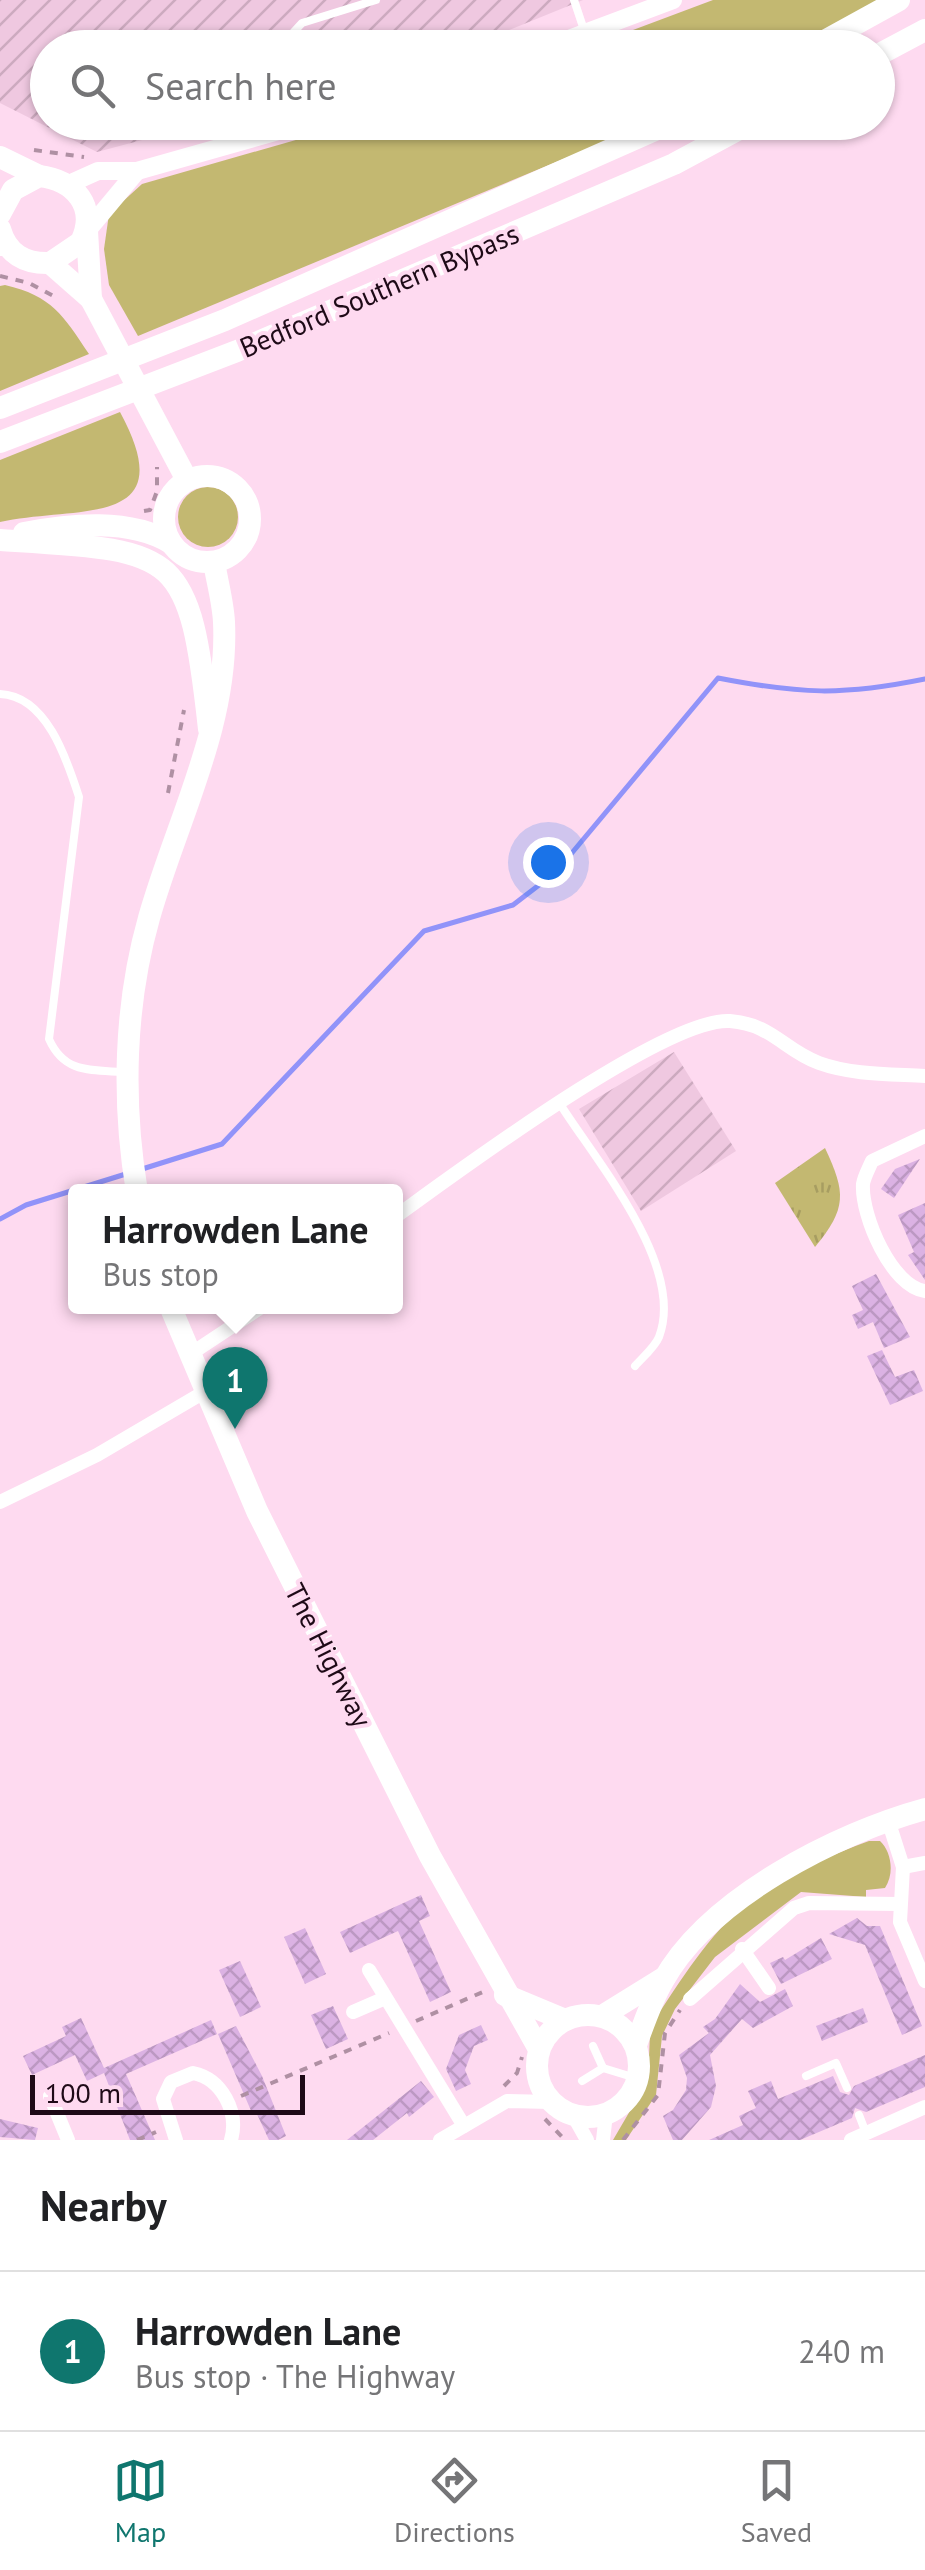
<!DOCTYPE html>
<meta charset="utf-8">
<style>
:root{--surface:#fff;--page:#f6f6f6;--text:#202124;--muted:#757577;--line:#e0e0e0;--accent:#0f766e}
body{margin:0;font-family:"PT Sans",sans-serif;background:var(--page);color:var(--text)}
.scale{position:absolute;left:30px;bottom:25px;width:275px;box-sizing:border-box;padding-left:10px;border:5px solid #1e0a17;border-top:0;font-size:28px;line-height:35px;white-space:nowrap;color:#1e0a17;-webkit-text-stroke:8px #fedaf0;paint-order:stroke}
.you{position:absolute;left:548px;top:862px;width:35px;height:35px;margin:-25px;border:8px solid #fff;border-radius:50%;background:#1a73e8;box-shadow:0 0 0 15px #1a73e833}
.badge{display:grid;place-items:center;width:65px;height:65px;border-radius:50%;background:var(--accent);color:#fff;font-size:32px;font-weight:700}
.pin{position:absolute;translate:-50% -82px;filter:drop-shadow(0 2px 5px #0008)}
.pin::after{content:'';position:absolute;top:52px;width:35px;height:30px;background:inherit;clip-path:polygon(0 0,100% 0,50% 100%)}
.popup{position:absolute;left:68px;top:1184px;width:335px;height:130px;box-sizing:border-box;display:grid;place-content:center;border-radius:10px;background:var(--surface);filter:drop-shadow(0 2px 8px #0005);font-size:32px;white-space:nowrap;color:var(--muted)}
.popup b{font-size:38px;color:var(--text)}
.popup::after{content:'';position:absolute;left:50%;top:100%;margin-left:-20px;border:20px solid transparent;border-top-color:var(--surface)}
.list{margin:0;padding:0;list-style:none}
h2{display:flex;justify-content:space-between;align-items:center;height:130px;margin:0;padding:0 40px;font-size:42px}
h2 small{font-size:32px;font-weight:400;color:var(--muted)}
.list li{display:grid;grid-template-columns:65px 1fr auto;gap:30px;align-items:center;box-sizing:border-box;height:160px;padding:0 40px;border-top:2px solid var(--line)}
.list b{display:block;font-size:38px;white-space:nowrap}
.list p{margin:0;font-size:32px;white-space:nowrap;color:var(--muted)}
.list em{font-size:32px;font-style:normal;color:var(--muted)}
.icon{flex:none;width:55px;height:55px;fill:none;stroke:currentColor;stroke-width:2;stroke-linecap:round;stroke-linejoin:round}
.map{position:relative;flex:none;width:925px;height:2140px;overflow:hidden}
.search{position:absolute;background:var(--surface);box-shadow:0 2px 8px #0004;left:30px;right:30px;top:30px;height:110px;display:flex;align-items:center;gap:25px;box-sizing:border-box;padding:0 35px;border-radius:55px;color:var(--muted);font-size:38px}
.sheet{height:290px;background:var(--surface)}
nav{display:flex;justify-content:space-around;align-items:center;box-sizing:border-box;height:140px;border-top:2px solid var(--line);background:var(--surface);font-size:28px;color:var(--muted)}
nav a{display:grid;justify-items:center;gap:5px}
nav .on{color:var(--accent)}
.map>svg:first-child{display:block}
.industrial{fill:url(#industrial-furrows)}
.grass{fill:#c3b871}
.park{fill:url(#park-tufts)}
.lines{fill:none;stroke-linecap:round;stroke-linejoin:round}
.stream{stroke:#9193f9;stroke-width:5}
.building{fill:url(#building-cross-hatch)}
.path{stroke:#af90a3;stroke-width:4;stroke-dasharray:8 8;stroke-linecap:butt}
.service{stroke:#fff;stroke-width:8}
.minor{stroke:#fff;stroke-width:14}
.tertiary{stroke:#fff;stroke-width:18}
.primary{stroke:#fff;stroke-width:22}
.trunk{stroke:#fff;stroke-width:22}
.labels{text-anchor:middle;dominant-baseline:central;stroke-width:8;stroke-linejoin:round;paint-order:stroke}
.street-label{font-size:28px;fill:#1e0a17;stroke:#fedaf0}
</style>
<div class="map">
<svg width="925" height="2140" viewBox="0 0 925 2140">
<defs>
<pattern id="industrial-furrows" width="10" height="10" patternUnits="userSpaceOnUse" patternTransform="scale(2.5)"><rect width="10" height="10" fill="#efc8e0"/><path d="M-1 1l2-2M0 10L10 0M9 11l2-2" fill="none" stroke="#ccaabf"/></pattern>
<pattern id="park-tufts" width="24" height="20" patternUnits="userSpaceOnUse" patternTransform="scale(2.5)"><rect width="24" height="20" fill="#c3b871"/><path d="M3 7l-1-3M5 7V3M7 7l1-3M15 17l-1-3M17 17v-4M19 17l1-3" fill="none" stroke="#a79d61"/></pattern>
<pattern id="building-cross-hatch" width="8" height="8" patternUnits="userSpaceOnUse" patternTransform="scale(2.5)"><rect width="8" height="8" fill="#dbb2e3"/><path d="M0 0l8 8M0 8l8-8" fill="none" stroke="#bc98c2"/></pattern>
</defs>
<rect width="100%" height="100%" fill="#fedaf0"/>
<g class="industrial">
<path d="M0,0H583L467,47L48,48V122L206,123L97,152L0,103Z"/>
<path d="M674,1052L736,1151L641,1211L579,1109Z"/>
</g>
<g class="grass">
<path d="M713,0H889L796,47L585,48Z"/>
<path d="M355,123H650L138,336L109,285L104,249L109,214L142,184Z"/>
<path d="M5,285C52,296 63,315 89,354L0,391V286Z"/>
<path d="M120,412C184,530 77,505 0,522V460Z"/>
<circle cx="208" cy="517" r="30"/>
<path d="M869,1841H880C891,1851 895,1873 885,1888L866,1890V1897L801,1892L715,1957L675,2009L662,2036L656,2095L626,2140H613L648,2080L650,2034L656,2018C677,1985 713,1930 743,1907C780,1879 826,1856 869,1841Z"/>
</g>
<path class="park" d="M825,1148C846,1193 847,1208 815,1247L775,1183Z"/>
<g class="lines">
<g class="stream">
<path d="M139,1170L222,1144L424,931L513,905L556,872L718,678C800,694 842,696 925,679"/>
<path d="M0,1219L26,1205L129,1173"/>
</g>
</g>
<g class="building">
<path d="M920,1159L894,1198L881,1189L895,1169Z"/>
<path d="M925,1203V1280L908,1255L914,1252L898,1215Z"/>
<path d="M876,1274L910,1337L884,1348L873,1322L858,1329L852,1315L863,1310L852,1286Z"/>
<path d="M882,1350L895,1377L914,1370L923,1391L890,1405L867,1356Z"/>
<path d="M421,1895L430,1916L419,1921L451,1992L430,2002L398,1931L350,1953L340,1932Z"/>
<path d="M857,1918L867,1926H880L922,2026L902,2035L865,1945L829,1934Z"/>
<path d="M305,1928L326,1974L305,1984L284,1937Z"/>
<path d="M821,1938L832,1959L781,1984L770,1963L783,1957L785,1960Z"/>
<path d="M240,1961L261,2007L240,2017L219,1970Z"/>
<path d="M740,1984L760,2002L785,1989L793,2006L753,2028L742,2019L710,2055L716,2086L711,2107L682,2140H673L663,2116L673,2110L686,2090L687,2078L679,2055L709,2033L703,2027L715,2019Z"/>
<path d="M333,2006L348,2039L326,2049L311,2015Z"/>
<path d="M863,2008L868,2022L822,2041L816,2026Z"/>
<path d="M81,2018L104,2068L211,2020L217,2034L126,2074L155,2140H130L104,2073L87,2081L75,2055L32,2075L23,2056L66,2036L62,2027Z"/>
<path d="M481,2025L488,2040L474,2046L465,2070L471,2084L456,2091L446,2069L459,2035Z"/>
<path d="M236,2026L262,2076L286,2136L278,2140H269L256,2112L252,2113L218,2034Z"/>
<path d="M925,2055V2087L866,2112L855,2108L852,2118L800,2140H709L743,2125L739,2116L756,2108L748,2091L771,2081L778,2099L833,2076L840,2092L849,2095L854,2086Z"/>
<path d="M421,2081L434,2097L409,2117L407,2113L373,2140H347Z"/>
<path d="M0,2119L38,2128L35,2140L0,2137Z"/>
</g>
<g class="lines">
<g class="path">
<path d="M509,48L528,40"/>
<path d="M34,150L84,157"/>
<path d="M0,276L29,283L57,298"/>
<path d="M144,511L150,510L157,491V467"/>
<path d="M168,793L184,710"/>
<path d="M416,2021L485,1991"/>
<path d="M504,2086L517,2073L522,2057"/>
<path d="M241,2096L389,2033"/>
<path d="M545,2119L565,2140"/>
<path d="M137,2140L156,2132"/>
<path d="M623,2140L658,2095L665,2033L680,2010"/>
</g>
<g class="service">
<path d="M574,0L585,33"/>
<path d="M279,48L302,23L376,0"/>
<path d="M0,694C47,696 67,760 79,797L49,1039C64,1073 90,1070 122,1072"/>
<path d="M560,1104C596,1161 686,1266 659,1337C655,1347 642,1358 635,1366"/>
<path d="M603,2068L639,2079"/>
<path d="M806,2076L836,2063L847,2088"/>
<path d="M582,2081L603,2068L593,2046"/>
<path d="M859,2115L866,2133"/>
</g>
<g class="minor">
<path d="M925,1136L872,1161C869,1168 864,1177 863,1184C861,1216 892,1287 925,1291"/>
<path d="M395,1217C455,1174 665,1017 730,1021C772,1024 785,1051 819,1063C852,1075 890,1074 925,1076"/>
<path d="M189,1355L263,1306"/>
<path d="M0,1502L97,1455L206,1391"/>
<path d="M888,1820L903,1867L900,1922L925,1981"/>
<path d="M903,1867L925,1863"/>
<path d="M742,1949L769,1988"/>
<path d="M369,1970L464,2126"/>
<path d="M690,1999L794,1908L809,1903L899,1904"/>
<path d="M353,2012L383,1999"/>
<path d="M50,2096L68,2140"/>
<path d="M573,2115L587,2140"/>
<path d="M176,2140L163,2099L171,2082L193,2073C222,2079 239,2112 231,2140"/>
<path d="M440,2140L507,2101L551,2102"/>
<path d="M603,2140L606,2114"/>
<path d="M851,2140L925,2107"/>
</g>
<g class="tertiary">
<path d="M545,48L673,0"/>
<path d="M69,184L98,171H137L310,122"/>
<path d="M87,231L137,171"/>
</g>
<g class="primary">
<path d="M0,157L39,176"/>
<path d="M0,214L13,190L39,176C75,180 98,207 81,242L50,263C25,264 7,254 0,229"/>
<path d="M87,231L91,299"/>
<path d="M50,263L91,299L187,480"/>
<circle cx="207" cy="519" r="43"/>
<path d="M137,1192C122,1102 124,1006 149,918C176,822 229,725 224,622C223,602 217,581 214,562"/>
<path d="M170,1306L257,1511L430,1856L539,2049"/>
<path d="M505,1995L565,2020"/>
<circle cx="588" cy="2066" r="51"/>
<path d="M602,2016L665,1977"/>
<path d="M636,2045C644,2023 651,2001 663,1981C709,1898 837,1833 925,1809"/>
</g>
<g class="trunk">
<path d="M812,48L899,0"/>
<path d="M878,55L925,30"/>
<path d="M0,245L3,240"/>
<path d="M0,408L225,320L673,122"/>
<path d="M0,442L237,351L674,164L752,122"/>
<path d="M24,533C71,524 130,518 171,543"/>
<path d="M0,540C177,551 189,546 209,729"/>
</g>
</g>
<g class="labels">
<g class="street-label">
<text transform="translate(379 290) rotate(-23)">Bedford Southern Bypass</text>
<text transform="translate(329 1655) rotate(63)">The Highway</text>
</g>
</g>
</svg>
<div class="scale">100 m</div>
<div class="you"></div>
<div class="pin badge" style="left:235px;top:1429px">1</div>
<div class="popup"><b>Harrowden Lane</b>Bus stop</div>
<div class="search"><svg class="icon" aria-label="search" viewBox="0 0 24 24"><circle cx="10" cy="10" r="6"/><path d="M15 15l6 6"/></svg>Search here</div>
</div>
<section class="sheet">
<h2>Nearby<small></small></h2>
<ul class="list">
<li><span class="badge">1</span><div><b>Harrowden Lane</b><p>Bus stop · The Highway</p></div><em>240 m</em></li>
</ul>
</section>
<nav>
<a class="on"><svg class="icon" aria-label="map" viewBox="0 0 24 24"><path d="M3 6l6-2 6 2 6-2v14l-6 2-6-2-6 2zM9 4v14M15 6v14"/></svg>Map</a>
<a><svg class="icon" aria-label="directions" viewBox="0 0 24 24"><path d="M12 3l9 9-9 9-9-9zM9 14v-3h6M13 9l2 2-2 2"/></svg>Directions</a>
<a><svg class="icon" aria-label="saved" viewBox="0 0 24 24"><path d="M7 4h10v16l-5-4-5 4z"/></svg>Saved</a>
</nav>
